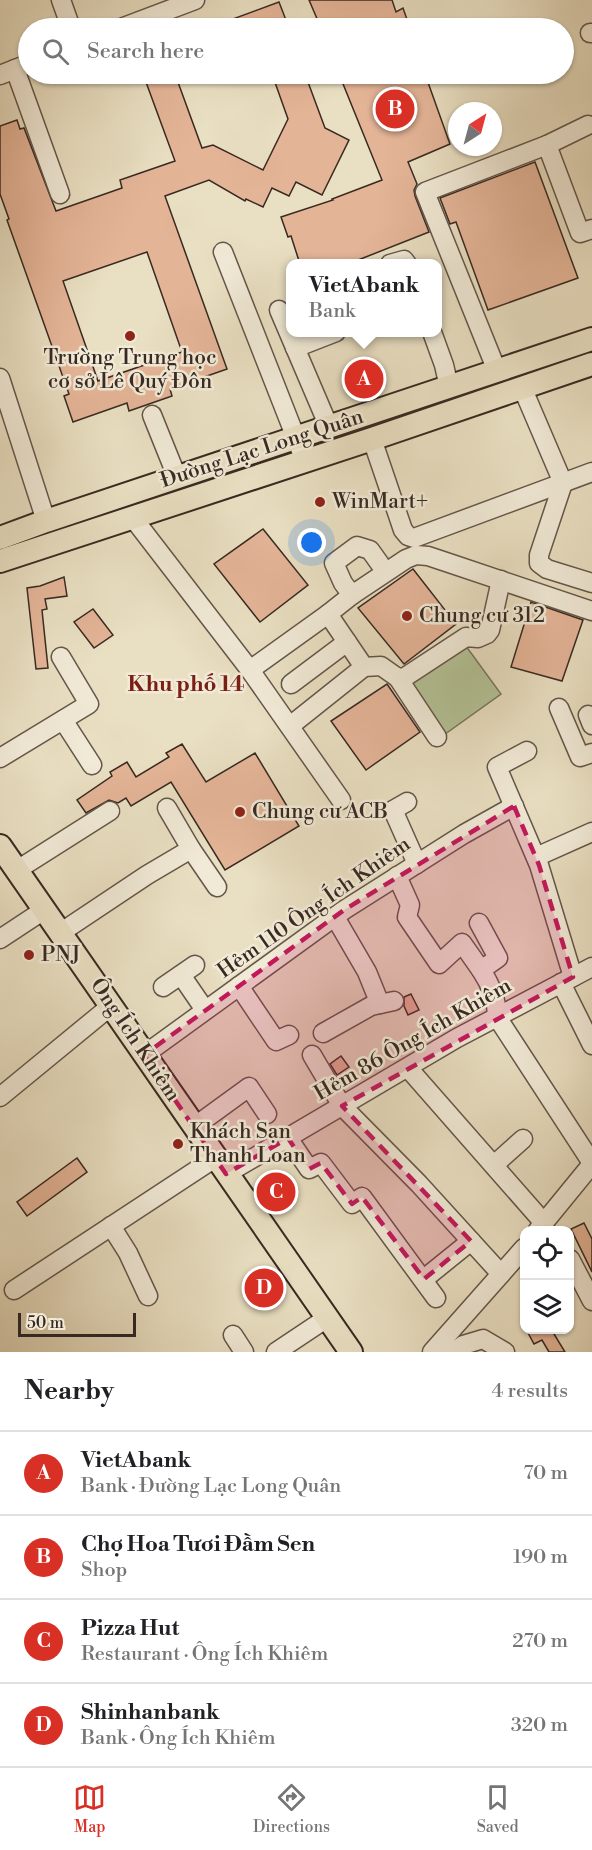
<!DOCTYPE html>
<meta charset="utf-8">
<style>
:root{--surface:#fff;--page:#f2f2f2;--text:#202124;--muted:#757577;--line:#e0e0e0;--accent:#d93025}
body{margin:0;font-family:"Libre Bodoni",serif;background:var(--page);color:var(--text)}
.controls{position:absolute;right:18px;bottom:18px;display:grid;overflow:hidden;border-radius:12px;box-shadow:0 2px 4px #0004}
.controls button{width:54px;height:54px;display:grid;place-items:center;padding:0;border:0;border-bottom:2px solid var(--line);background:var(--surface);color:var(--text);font:30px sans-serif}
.compass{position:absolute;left:448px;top:102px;width:54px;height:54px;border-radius:50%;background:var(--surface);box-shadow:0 2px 4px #0004;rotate:36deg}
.scale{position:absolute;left:18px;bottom:15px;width:118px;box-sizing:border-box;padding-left:6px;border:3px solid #382922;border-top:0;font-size:16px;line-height:21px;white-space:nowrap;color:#382922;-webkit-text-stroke:4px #f1ead7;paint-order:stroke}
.you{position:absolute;left:312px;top:543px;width:21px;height:21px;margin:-15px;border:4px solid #fff;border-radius:50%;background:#1a73e8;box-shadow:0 0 0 9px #1a73e833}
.badge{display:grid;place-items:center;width:39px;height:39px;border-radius:50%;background:var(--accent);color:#fff;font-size:20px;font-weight:700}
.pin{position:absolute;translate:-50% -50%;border:3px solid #fff;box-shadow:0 2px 6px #0006}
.popup{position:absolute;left:286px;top:259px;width:156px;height:78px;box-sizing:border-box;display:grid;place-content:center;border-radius:12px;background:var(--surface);filter:drop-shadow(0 2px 4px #0005);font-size:20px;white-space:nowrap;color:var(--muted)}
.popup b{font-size:22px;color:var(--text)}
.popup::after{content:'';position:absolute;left:50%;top:100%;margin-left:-12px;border:12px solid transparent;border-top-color:var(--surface)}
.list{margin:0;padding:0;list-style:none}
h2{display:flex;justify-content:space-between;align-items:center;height:78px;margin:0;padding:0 24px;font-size:26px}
h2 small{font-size:20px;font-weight:400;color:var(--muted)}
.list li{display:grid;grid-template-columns:39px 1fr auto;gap:18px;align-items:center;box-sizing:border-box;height:84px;padding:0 24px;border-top:2px solid var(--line)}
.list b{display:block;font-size:22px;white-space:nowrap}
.list p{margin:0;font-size:20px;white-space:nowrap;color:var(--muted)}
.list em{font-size:20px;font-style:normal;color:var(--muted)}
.icon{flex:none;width:33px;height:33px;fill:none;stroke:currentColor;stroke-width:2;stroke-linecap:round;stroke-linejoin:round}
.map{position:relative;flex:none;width:592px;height:1352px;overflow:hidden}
.search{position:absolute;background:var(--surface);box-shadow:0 2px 4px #0004;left:18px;right:18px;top:18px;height:66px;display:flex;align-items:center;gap:15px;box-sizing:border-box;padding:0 21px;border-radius:33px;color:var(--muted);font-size:22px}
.sheet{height:414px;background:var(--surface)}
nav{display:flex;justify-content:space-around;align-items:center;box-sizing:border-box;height:84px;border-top:2px solid var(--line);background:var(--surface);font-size:16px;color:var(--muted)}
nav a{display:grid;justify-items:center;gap:3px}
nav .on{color:var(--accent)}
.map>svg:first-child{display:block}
.green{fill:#b3c296;stroke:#76765c;stroke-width:1.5}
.building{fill:#e4b497;stroke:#382922;stroke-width:1.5;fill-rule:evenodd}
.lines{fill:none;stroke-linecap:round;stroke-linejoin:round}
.minor-casing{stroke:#64564a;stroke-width:21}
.major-casing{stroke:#382922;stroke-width:26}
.minor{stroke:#f1ead7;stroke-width:18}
.major{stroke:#e9dfc2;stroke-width:22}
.marked{fill:#c2185b;fill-opacity:0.2;stroke:#c2185b;stroke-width:4.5;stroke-dasharray:12 8;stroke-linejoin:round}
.poi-dot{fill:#8f2418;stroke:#f1ead7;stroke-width:2}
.labels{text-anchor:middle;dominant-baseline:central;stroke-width:5;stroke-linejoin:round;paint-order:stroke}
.poi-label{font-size:21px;fill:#382922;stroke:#f1ead7;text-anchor:start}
.street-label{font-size:21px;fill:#382922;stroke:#f1ead7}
.neighbourhood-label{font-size:22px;font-weight:bold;fill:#7a1f14;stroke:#f1ead7}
</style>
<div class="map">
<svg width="592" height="1352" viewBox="0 0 592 1352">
<rect width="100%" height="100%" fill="#e9dfc2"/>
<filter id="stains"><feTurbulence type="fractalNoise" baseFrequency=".00333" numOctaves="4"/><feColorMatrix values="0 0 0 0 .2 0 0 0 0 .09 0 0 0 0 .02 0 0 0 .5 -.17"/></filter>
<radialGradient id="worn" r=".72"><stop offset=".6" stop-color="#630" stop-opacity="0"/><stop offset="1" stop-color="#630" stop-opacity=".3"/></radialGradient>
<path class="green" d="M463,642L501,694L441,737L405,683Z"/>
<g class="building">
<path d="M309,0H392L396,12L403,8L410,28H321Z"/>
<path d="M279,2L289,28H211V27Z"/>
<path d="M143,74H175L202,148L213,145L263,170L288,119L272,74H305L325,128L349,140L322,195L296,182L289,196L272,188L263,207L246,199L245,201L209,180L165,196L227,369L170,389L172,396L129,411L127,403L73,422L64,396L69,394L7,220L9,219L0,194V126L17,120L20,129L24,128L56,211L122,188L120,180L175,161ZM147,252L182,352L98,381L63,281Z"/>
<path d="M339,74H425L450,144L408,162L417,184L414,190L415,196L429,232L348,264H300L291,236L288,237L281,217L333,200L332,199L382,180Z"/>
<path d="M535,162L578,278L488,310L456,222L450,224L440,198Z"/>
<path d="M263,529L308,585L260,622L214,564Z"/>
<path d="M413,569L456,624L404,664L358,608Z"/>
<path d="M64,577L67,596L45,599L47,609L42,610L48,668L36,669L27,588L40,586Z"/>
<path d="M531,602L583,620L562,681L511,667Z"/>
<path d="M93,609L113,635L94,648L74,622Z"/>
<path d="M387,684L420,732L366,770L331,721Z"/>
<path d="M182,744L206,782L255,753L299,826L225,870L171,782L131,806L126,798L118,803L109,800L86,813L77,800L112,776L110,772L127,762L136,777L169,757L166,753Z"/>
<path d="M411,994L419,1010L408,1015L404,1006V997Z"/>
<path d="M341,1056L349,1067L337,1075L330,1064Z"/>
<path d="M77,1158L87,1172L27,1216L17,1202Z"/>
<path d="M584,1223L592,1239V1272L571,1229Z"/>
<path d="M526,1329H564L554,1334L565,1352H549L542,1340L534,1344Z"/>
</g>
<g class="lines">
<g class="minor-casing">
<g id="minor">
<path d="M61,0L71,28"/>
<path d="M121,28L195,0"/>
<path d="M590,33H592"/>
<path d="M15,69L60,194"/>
<path d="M0,75L28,64"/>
<path d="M547,145L588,125"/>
<path d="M223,252L305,461"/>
<path d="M390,264L404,260L407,264"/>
<path d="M279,310L329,427"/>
<path d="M432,332L444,365L449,387"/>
<path d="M295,348L336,332"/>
<path d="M497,371L425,192L547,145L580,233L592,229"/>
<path d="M0,378L46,521"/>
<path d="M522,387L563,483L539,555V563L547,569L592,583"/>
<path d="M152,415L177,477"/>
<path d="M372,439L403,530L408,536L414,538L592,472"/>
<path d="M133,518L250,670L341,800"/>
<path d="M352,595L343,583L334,563L357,546L370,550L380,564"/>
<path d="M364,667L381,666L398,678L405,677L466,637L478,638L487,634L490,630L501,580"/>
<path d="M250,670L328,614"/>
<path d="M398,678L437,737"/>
<path d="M291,684L347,642"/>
<path d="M559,708L580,757L592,753"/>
<path d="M588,715L592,725"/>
<path d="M63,720L92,765"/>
<path d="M290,726L364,667L328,614L352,595L406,559L416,555L428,556L452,564L592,611"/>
<path d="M527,751L497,767L539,865L573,977"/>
<path d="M0,758L89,704L61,657"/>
<path d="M407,802L393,810L417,864"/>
<path d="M167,808L191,849L217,887"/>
<path d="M536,857L592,832"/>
<path d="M17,870L110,811"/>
<path d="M397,876L410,905L407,917L439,964L462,943L481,970"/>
<path d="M335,917L367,972L380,1004"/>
<path d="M479,923L498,958L481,970C491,985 497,999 497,1017L592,1163"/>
<path d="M60,933L147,875L191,849"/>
<path d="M0,939L44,910"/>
<path d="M181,975L205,1010"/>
<path d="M561,983L592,1045"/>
<path d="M239,986L276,1041L289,1035"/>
<path d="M163,987L195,965"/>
<path d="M323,1033L371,1006L394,1001"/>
<path d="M144,1055L344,910L464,834L514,806"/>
<path d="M312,1055L342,1106L419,1184L501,1274"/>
<path d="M408,1068L544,1223"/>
<path d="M0,1097L112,1005"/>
<path d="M194,1127L249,1087L267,1114"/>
<path d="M288,1138L309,1169L321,1163L352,1204L362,1197L436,1298"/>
<path d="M494,1165L523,1139"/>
<path d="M226,1174L457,1038L592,967"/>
<path d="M111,1226L128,1253L148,1296"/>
<path d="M538,1230L592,1164"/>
<path d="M570,1259L592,1301"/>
<path d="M424,1279L471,1241"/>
<path d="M14,1290L215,1158"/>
<path d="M233,1335L244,1352"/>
<path d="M276,1352L327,1318"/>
<path d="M432,1352L524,1248"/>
<path d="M453,1352L463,1345L483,1339L505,1352"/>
</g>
</g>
<g class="major-casing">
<g id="major">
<path d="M0,538L46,521L592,339"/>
<path d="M0,561L372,439L592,364"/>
<path d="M0,846C118,1014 233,1184 351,1352"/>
</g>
</g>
<use href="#minor" class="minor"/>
<use href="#major" class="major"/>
</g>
<path class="marked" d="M514,806L539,865L573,977L342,1106L471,1241L424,1279L362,1197L352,1204L321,1163L309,1169L288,1138L226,1174L144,1055L344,910Z"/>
<g class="poi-dot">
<circle cx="130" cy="336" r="6"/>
<circle cx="320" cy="502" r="6"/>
<circle cx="407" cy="616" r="6"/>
<circle cx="240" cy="812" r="6"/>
<circle cx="29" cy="955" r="6"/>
<circle cx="178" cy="1144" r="6"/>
</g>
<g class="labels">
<g class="poi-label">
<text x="130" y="358" text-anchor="middle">Trường Trung học<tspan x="130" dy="24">cơ sở Lê Quý Đôn</tspan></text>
<text x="332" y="502">WinMart+</text>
<text x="419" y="616">Chung cư 312</text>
<text x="252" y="812">Chung cư ACB</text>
<text x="41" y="955">PNJ</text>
<text x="190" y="1132">Khách Sạn<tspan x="190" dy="24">Thanh Loan</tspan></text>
</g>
<g class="street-label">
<text transform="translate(262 449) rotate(-18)">Đường Lạc Long Quân</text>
<text transform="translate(314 908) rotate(-35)">Hẻm 110 Ông Ích Khiêm</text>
<text transform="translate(135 1040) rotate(56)">Ông Ích Khiêm</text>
<text transform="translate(413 1040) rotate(-30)">Hẻm 86 Ông Ích Khiêm</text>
</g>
<g class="neighbourhood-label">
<text x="186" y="684">Khu phố 14</text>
</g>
</g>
<rect width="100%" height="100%" filter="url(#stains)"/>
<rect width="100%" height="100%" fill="url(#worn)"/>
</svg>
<div class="controls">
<button><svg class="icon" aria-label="locate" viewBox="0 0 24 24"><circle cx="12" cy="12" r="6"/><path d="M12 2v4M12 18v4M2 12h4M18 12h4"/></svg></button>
<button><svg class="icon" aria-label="layers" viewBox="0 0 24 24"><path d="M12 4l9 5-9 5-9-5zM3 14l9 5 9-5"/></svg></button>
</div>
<svg class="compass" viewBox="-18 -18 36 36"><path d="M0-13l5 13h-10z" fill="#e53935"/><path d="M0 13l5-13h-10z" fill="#757577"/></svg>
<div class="scale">50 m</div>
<div class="you"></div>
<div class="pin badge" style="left:364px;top:379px">A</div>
<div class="popup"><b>VietAbank</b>Bank</div>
<div class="pin badge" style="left:395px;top:109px">B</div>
<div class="pin badge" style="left:276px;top:1192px">C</div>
<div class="pin badge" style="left:264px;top:1288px">D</div>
<div class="search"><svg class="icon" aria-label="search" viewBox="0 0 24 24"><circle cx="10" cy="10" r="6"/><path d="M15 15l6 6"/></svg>Search here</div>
</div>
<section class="sheet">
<h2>Nearby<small>4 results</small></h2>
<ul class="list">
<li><span class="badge">A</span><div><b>VietAbank</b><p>Bank · Đường Lạc Long Quân</p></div><em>70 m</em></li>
<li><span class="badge">B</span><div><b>Chợ Hoa Tươi Đầm Sen</b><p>Shop</p></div><em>190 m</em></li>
<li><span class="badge">C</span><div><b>Pizza Hut</b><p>Restaurant · Ông Ích Khiêm</p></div><em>270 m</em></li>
<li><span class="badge">D</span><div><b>Shinhanbank</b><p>Bank · Ông Ích Khiêm</p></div><em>320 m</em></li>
</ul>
</section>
<nav>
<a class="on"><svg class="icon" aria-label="map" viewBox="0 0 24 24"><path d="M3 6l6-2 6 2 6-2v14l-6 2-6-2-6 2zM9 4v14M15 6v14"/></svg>Map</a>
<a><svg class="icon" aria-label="directions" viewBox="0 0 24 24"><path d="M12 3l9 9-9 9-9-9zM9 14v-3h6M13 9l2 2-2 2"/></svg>Directions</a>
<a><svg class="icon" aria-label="saved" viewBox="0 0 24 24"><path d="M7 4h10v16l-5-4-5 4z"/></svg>Saved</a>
</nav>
